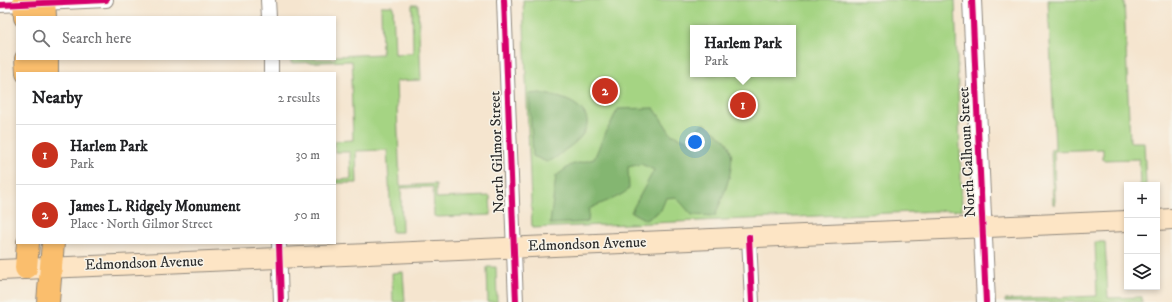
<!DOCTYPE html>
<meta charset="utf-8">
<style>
:root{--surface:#fff;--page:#f2f2f2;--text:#202124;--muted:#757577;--line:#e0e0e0;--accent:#c8321e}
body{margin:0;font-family:"IM FELL DW Pica",serif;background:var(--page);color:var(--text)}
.controls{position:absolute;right:12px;bottom:12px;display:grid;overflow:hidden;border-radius:0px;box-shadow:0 2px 6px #0003}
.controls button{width:36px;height:36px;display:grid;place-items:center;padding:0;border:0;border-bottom:1px solid var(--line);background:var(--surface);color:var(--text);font:20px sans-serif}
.you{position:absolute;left:695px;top:142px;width:14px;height:14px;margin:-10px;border:3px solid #fff;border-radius:50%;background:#1a73e8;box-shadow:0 0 0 6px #1a73e833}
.badge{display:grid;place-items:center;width:26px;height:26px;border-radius:50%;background:var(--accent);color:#fff;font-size:13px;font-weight:700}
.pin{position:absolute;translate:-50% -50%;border:2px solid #fff;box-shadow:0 1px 4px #0006}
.popup{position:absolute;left:690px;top:25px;width:106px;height:52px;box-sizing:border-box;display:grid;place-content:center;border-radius:0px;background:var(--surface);filter:drop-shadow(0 1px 3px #0005);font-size:13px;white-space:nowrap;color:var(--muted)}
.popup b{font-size:15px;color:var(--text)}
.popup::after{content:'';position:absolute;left:50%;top:100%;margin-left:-8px;border:8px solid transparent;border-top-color:var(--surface)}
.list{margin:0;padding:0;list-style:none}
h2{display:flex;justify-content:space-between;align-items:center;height:52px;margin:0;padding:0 16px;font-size:17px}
h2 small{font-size:13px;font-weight:400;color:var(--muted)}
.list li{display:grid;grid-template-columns:26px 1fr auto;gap:12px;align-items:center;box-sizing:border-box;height:60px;padding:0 16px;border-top:1px solid var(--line)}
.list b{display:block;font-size:15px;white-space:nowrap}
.list p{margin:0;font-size:13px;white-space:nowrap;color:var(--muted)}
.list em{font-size:13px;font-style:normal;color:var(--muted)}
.icon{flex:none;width:22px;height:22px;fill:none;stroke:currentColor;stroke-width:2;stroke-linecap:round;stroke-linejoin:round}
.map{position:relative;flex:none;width:1172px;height:302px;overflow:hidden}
.search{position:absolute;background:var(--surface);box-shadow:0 2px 6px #0003;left:16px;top:16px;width:320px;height:44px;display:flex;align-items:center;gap:10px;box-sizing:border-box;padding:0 14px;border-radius:0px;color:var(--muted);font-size:15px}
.panel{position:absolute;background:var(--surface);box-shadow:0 2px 6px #0003;left:16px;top:72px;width:320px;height:172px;border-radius:0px}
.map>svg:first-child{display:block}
.green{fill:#a5d483;stroke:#688057;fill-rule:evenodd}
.forest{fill:#84b671;stroke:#58704e}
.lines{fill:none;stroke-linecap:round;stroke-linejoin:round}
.minor-casing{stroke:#90887d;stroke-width:16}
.tertiary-casing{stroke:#90887d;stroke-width:20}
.secondary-casing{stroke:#90887d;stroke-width:22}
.primary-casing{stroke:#90887d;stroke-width:24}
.minor{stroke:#fff;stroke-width:14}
.tertiary{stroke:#fff;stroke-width:18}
.secondary{stroke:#fde5c5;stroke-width:20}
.primary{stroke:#fabe6d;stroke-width:22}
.cycleway-casing{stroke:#f7f3e8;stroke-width:8}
.cycleway{stroke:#d6006c;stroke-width:6}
.labels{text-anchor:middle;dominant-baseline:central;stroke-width:3;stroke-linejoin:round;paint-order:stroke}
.street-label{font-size:15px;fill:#2b2b2b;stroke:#f7f3e8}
</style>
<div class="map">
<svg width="1172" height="302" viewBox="0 0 1172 302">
<rect width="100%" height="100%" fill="#f7f3e8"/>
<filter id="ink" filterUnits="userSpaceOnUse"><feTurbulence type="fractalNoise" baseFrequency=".025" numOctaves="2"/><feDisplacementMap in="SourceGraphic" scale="8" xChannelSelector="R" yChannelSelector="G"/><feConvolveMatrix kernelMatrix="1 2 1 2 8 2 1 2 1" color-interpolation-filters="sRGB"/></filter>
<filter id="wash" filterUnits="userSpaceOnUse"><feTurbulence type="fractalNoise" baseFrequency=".012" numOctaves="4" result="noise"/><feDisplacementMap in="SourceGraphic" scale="16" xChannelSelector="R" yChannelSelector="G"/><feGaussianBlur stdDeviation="0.9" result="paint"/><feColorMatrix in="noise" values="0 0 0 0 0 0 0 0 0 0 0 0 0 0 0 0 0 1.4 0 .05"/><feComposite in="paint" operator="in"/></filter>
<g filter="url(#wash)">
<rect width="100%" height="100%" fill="#f5e5cf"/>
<g class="green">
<path d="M523,0H955L962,210L532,228ZM693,28H793V74H693Z"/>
<path d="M1048,0H1124L1130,142H1144L1146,185H1140L1139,159L1103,160V149L1054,151L1055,205L1053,204L1051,149L1055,148Z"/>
<path d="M412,5H418L421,80L396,81L400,186L436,184V198L490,196L491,215L437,217L434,216L433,187L401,188L402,232H392L387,150L356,151L357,183H335V180L351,179L350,152H335V141L353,140L351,79L353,78L352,61L291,63V59H335V56L382,54L381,6H393L395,54L413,53Z"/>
<path d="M1095,242H1105L1108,298L1142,297V302H1005V300L1097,296Z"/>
<path d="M487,267H496L497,302H488Z"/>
<path d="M403,272L405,302H393L392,273Z"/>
</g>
<g class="forest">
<path d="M541,93C552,96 566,98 576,105C599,121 582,139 565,150C559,155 555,159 547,162L533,156L529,94Z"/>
<path d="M654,108L671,134L689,141L696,130L704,123C711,129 720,134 726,141C741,159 722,198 715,216L692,215L676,197L666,198L661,210L646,220L631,212L654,170L641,164L628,167L629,189C618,199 602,202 589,209L588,222L550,224L556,176L571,165L594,159L602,140L618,109Z"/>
</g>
</g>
<g filter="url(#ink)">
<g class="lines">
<g class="minor-casing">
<g id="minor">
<path d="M268,0L269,17"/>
<path d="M504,0L516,302"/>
<path d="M0,5L106,0"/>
<path d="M271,59V73"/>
<path d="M749,237L752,302"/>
<path d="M279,243L281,302"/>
</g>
</g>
<g class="tertiary-casing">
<path id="tertiary" d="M972,0L986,302"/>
</g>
<g class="secondary-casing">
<g id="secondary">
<path d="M1157,220L1172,219"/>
<path d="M0,270L1127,221"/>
</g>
</g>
<g class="primary-casing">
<g id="primary">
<path d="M24,0L25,17"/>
<path d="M44,0L45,17"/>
<path d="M26,59L27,73"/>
<path d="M47,59V73"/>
<path d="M26,268L28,243"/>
<path d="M48,302L53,243"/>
</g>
</g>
<use href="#minor" class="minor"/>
<use href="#tertiary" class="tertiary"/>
<use href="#secondary" class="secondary"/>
<use href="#primary" class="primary"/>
<g class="cycleway-casing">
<g id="cycleway">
<path d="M504,0L516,302"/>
<path d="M972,0L986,302"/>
<path d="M0,5L106,0"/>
<path d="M749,237L752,302"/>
<path d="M279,243L281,302"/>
</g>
</g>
<use href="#cycleway" class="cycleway"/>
</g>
</g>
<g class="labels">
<g class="street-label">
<text transform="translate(497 152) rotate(-92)">North Gilmor Street</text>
<text transform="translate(967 152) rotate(-93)">North Calhoun Street</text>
<text transform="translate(587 244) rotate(-2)">Edmondson Avenue</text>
<text transform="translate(144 263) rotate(-2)">Edmondson Avenue</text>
</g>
</g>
</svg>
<div class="controls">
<button>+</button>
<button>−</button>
<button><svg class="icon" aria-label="layers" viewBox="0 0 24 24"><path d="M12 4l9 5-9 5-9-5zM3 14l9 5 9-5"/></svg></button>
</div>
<div class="you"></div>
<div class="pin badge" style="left:743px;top:105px">1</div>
<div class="popup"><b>Harlem Park</b>Park</div>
<div class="pin badge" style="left:605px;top:91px">2</div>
<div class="search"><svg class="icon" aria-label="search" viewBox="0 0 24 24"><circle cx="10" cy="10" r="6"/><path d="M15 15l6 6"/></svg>Search here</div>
<section class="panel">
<h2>Nearby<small>2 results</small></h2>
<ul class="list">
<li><span class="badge">1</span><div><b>Harlem Park</b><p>Park</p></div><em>30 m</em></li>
<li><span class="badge">2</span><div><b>James L. Ridgely Monument</b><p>Place · North Gilmor Street</p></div><em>50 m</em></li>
</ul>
</section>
</div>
